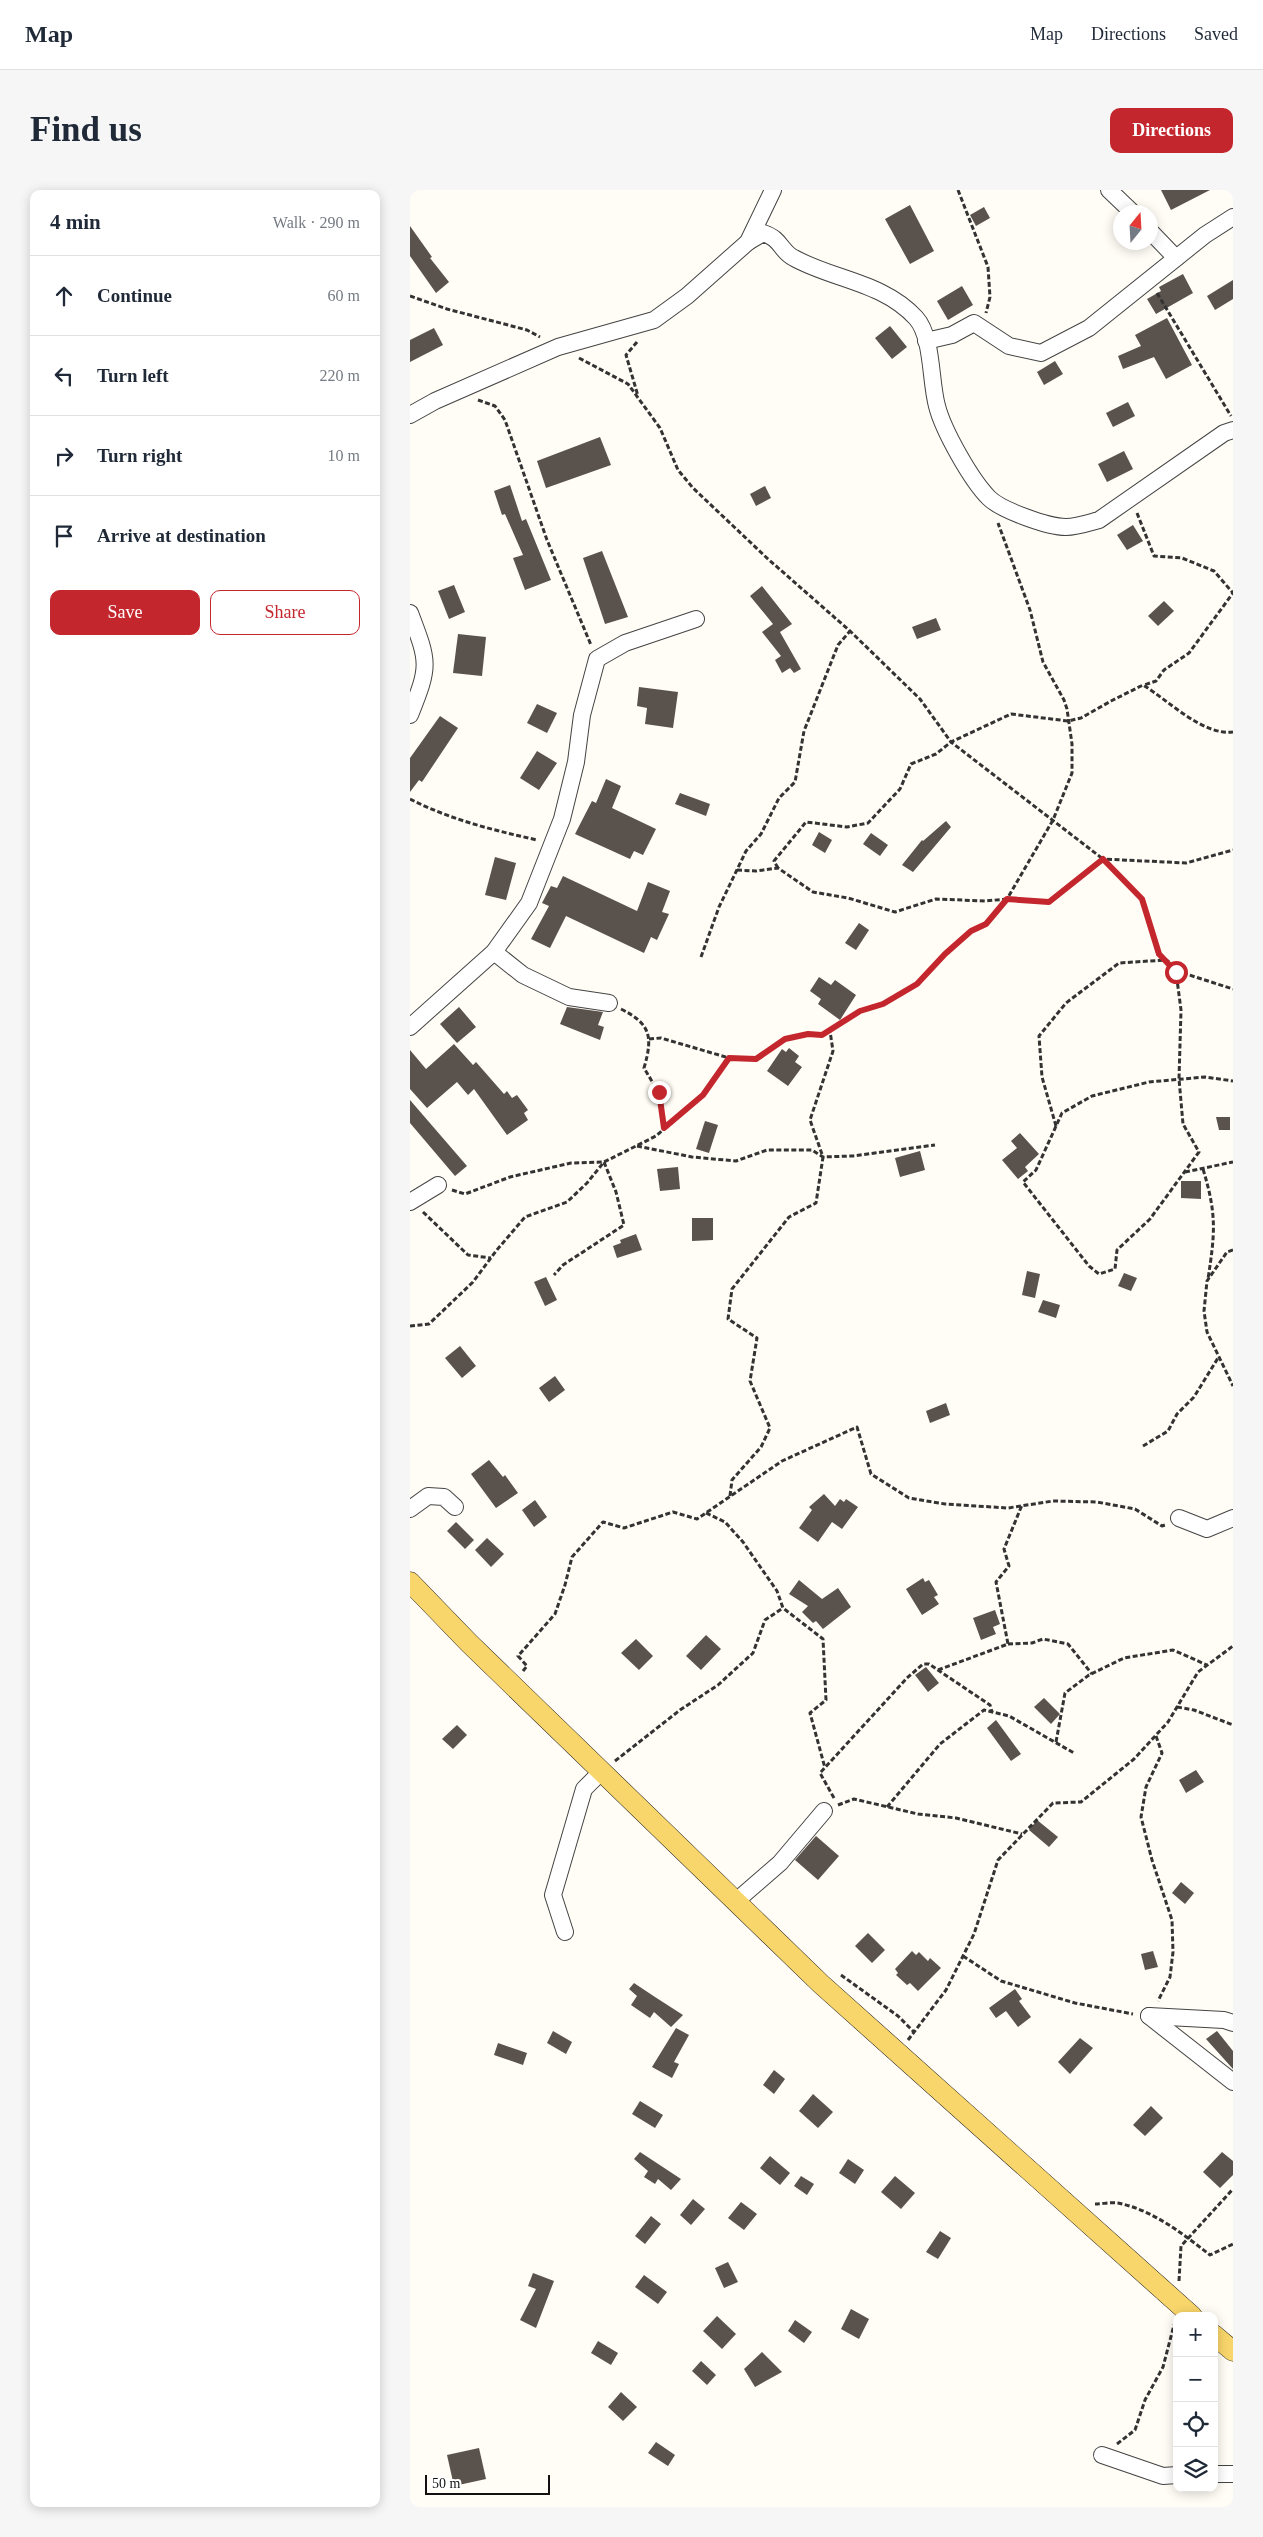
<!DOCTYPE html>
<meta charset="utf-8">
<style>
:root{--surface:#fff;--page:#f6f6f7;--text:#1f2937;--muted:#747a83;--line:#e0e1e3;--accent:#c4262e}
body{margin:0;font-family:Georgia,serif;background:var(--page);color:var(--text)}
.controls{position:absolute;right:15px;bottom:15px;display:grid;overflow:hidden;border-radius:10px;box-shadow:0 2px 12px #0003}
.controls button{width:45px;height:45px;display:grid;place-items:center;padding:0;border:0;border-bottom:1px solid var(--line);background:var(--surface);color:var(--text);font:25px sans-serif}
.compass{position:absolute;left:703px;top:15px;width:45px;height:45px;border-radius:50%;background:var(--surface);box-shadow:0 2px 12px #0003;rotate:18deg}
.scale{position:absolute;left:15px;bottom:12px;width:125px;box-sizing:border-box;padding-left:5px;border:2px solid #111;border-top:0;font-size:14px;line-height:18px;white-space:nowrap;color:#111;-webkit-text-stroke:4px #fff;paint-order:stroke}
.stop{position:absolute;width:15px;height:15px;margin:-11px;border:4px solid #c4262e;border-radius:50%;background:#fff}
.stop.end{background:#c4262e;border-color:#fff;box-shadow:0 1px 5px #0008}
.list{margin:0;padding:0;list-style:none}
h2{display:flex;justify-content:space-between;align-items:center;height:65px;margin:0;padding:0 20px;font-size:21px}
h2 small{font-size:16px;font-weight:400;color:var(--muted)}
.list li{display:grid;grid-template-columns:32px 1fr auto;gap:15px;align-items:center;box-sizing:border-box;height:80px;padding:0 20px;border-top:1px solid var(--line)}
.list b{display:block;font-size:19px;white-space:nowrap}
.list em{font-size:16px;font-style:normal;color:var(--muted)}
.actions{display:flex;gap:10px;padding:15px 20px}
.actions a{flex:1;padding:11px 0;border:1px solid var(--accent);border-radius:10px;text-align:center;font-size:18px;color:var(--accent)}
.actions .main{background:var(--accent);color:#fff}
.icon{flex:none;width:28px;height:28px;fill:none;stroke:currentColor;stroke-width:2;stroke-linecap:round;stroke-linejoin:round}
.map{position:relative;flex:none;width:823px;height:2317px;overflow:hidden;border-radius:10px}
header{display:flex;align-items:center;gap:30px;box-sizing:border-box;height:70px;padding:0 25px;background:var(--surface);border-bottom:1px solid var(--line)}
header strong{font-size:24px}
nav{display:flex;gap:28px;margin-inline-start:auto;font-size:18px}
.intro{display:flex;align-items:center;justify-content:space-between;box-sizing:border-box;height:120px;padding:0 30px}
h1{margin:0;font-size:35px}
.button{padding:12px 22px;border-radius:10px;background:var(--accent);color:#fff;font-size:18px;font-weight:700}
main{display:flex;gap:30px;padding:0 30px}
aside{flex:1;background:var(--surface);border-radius:10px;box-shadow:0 2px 12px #0003}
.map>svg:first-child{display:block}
.building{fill:#5a524d}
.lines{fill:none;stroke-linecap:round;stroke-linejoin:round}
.minor-casing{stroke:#444;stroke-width:18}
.major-casing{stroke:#222;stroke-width:21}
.path{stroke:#333;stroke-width:3;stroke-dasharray:5 2.5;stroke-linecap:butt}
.minor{stroke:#fff;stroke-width:16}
.major{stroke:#f9d66b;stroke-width:20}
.route{stroke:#c4262e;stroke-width:6}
</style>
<header>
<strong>Map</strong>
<nav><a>Map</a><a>Directions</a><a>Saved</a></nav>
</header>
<div class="intro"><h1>Find us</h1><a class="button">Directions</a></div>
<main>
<aside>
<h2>4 min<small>Walk · 290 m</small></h2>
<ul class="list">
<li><svg class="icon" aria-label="ahead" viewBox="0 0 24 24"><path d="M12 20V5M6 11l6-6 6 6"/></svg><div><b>Continue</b></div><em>60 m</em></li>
<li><svg class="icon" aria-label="left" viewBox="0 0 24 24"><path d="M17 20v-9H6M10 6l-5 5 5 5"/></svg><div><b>Turn left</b></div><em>220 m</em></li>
<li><svg class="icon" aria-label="right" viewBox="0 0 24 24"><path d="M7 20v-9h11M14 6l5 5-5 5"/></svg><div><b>Turn right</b></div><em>10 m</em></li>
<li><svg class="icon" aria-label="arrive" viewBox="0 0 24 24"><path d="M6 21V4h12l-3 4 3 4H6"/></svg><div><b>Arrive at destination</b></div></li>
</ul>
<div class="actions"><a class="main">Save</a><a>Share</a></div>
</aside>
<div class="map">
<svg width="823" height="2317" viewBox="0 0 823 2317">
<rect width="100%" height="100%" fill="#fffdf5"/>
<g class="building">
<path d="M751,0H800L761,20Z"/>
<path d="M500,15L524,61L500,74L475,29Z"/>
<path d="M574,17L580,28L566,36L560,25Z"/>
<path d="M0,36L22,67L20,68L39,92L26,103L0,66Z"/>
<path d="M773,84L783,103L746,124L737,109L751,101L749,97Z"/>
<path d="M823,90V109L805,120L797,106Z"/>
<path d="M552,96L563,115L538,130L527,111Z"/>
<path d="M757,128L782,175L756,189L744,167L713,179L708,166L731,156L725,145Z"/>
<path d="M480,136L497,157L482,169L465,148Z"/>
<path d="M24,138L33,155L0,172V150Z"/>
<path d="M645,171L653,184L634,195L627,182Z"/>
<path d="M718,212L725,226L703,237L696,223Z"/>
<path d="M190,247L201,275L136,298L127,271Z"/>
<path d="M714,261L723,279L697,292L688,274Z"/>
<path d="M100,295L112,331L116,329L141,390L115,400L103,368L113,365L95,324L92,325L84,301Z"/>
<path d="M355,296L361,308L346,316L340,304Z"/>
<path d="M723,335L733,351L717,360L707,345Z"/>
<path d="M192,361L218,427L195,434L173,368Z"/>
<path d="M44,395L55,422L39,429L28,401Z"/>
<path d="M352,396L382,434L370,442L391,479L384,483L380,478L372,483L365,470L371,466L352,442L363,434L340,406Z"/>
<path d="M754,411L764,421L748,436L738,426Z"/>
<path d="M526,428L531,440L507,449L502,437Z"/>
<path d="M48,444L76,447L72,486L43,483Z"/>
<path d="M229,497L268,502L263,538L235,534L237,518L227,516Z"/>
<path d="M127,514L147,523L137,543L117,533Z"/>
<path d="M30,526L48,538L12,592L9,590L0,602V568Z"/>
<path d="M127,561L147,573L129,600L110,588Z"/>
<path d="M196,589L211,596L202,618L246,639L233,665L224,661L220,669L165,644L182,611L186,613Z"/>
<path d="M270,603L300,614L296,626L265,614Z"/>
<path d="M536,631L541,637L503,682L492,675L512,650L513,651Z"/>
<path d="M409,642L422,650L415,663L402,655Z"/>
<path d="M461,643L478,655L470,666L453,654Z"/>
<path d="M85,667L106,673L96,710L75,705Z"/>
<path d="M153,686L227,721L238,692L260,701L252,722L259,724L247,750L241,747L234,763L156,726L140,758L121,749L139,716L132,713L141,696L147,698Z"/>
<path d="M449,733L459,740L446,760L435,753Z"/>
<path d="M409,787L421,795L425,790L446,805L430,830L408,814L411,809L400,801Z"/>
<path d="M49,817L66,837L47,853L30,834Z"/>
<path d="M157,817L193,822L188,835L194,837L190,850L150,834Z"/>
<path d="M44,854L63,875L66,872L94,904L97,901L102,908L107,905L118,920L114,923L118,930L97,945L64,899L58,905L47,892L17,918L0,899V860L16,879Z"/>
<path d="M379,858L389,866L385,872L392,877L378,896L357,881L372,859L376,862Z"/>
<path d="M0,910L57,976L45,986L0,933Z"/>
<path d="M806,927H820V940H809Z"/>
<path d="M295,931L308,935L299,963L286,959Z"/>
<path d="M610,943L629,964L615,977L618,981L608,989L592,970L607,958L601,951Z"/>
<path d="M510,961L515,980L490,987L485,968Z"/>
<path d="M268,977L270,999L250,1001L247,979Z"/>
<path d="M771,991H791V1009L771,1008Z"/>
<path d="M282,1028H303V1050L282,1051Z"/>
<path d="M226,1044L232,1060L207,1068L203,1056L211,1053L210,1050Z"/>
<path d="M617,1081L630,1084L625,1108L612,1105Z"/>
<path d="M714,1083L727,1088L721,1101L708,1096Z"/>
<path d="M136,1087L147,1110L135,1116L124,1092Z"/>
<path d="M633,1110L650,1115L646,1128L628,1122Z"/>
<path d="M50,1156L66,1176L52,1188L35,1168Z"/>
<path d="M145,1186L155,1200L139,1212L129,1198Z"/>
<path d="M536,1213L540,1225L520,1233L516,1221Z"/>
<path d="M79,1270L93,1287L95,1285L108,1303L86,1318L61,1284Z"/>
<path d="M414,1304L425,1316L430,1309L434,1312L436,1309L448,1317L432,1339L422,1332L408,1352L389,1338L402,1320L399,1317Z"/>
<path d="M125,1310L137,1327L124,1337L112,1320Z"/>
<path d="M46,1332L64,1350L55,1359L37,1341Z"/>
<path d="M77,1348L94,1364L81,1377L65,1360Z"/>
<path d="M513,1388L515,1392L519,1390L528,1405L524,1407L529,1414L512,1425L496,1399Z"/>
<path d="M389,1390L412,1409L428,1398L441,1417L413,1439L406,1431L403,1433L392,1422L398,1416L379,1404Z"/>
<path d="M585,1420L590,1434L583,1437L586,1444L571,1450L563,1428Z"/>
<path d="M296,1445L311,1459L291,1480L276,1466Z"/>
<path d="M226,1449L243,1466L229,1480L211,1463Z"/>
<path d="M516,1477L529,1493L518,1502L505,1485Z"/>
<path d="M634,1508L650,1524L641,1534L624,1517Z"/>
<path d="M586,1530L611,1564L601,1571L577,1538Z"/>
<path d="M47,1535L57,1545L43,1559L32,1549Z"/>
<path d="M786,1580L794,1592L776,1603L769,1590Z"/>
<path d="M627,1630L648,1647L639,1657L619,1640Z"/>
<path d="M406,1646L429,1666L408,1690L385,1670Z"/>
<path d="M771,1692L784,1703L775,1714L762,1703Z"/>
<path d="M458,1743L475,1760L462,1773L445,1756Z"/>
<path d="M502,1761L506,1765L509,1762L518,1771L520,1768L531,1778L508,1801L500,1793L497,1795L486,1785L488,1783L485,1779Z"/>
<path d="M743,1761L748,1777L735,1780L731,1764Z"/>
<path d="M224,1793L245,1807L273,1825L261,1837L244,1822L240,1828L221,1815L227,1806L219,1799Z"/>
<path d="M605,1799L612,1809L609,1811L621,1827L608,1837L596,1821L586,1828L579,1818Z"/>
<path d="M266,1838L279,1845L264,1872L269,1874L262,1888L242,1877Z"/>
<path d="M143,1841L162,1852L156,1864L137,1853Z"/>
<path d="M807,1841L823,1861V1879L796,1849Z"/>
<path d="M670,1848L683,1858L660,1884L648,1872Z"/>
<path d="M88,1853L117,1863L113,1875L84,1865Z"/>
<path d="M364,1880L375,1889L364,1904L353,1895Z"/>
<path d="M403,1904L423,1922L408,1938L389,1921Z"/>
<path d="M230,1911L253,1925L245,1938L222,1924Z"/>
<path d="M741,1916L753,1928L735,1946L723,1935Z"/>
<path d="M230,1962L271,1989L261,2000L248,1989L245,1994L234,1987L238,1981L224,1969Z"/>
<path d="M812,1962L823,1971V1985L810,1998L793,1982Z"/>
<path d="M360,1966L380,1983L370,1995L350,1978Z"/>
<path d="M438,1969L454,1980L445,1994L429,1983Z"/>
<path d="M391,1986L404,1994L397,2005L384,1996Z"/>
<path d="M485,1986L505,2003L491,2019L471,2002Z"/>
<path d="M283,2009L295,2019L281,2035L270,2025Z"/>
<path d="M331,2012L347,2024L334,2040L318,2028Z"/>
<path d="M241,2026L251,2034L235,2054L225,2046Z"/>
<path d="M530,2041L541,2048L528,2069L516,2062Z"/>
<path d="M318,2072L328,2092L314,2098L305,2078Z"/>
<path d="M123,2083L144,2091L126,2138L110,2130L126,2099L118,2096Z"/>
<path d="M234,2085L257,2102L248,2114L225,2097Z"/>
<path d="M441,2119L459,2129L449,2149L431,2139Z"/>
<path d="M307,2126L326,2144L312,2159L293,2141Z"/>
<path d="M385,2130L402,2142L394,2153L378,2141Z"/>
<path d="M188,2151L208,2163L201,2175L181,2163Z"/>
<path d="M352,2162L372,2182L345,2197L334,2179Z"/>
<path d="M291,2171L306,2185L297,2195L282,2181Z"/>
<path d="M211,2202L227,2217L213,2231L198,2217Z"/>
<path d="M246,2252L265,2265L258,2276L238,2263Z"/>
<path d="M69,2258L76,2289L44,2296L37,2265Z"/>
</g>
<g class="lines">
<g class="minor-casing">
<g id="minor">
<path d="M699,0L722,22"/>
<path d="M740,41L766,68"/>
<path d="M338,52L353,43C372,49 370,61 384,68C424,90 473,92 506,128C523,147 520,191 527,216C533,240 561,290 579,308C591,320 638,337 656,337C667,337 678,333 689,330L814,243L823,240"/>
<path d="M516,151L542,145L564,133L599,156L631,163L679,138L795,45L823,27"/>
<path d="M0,225L25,211L148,157L244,130L277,106L338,52L363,0"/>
<path d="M0,423C19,473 20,475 0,525"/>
<path d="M84,762L113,785L159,807L199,813"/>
<path d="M0,837L84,762L119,713L152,629L166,572L172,525L187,469L215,453L286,429"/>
<path d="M0,1012L28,995"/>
<path d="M0,1319L18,1306L34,1307L45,1317"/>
<path d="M769,1328L797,1339L823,1328"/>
<path d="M325,1712L370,1673L414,1621"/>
<path d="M155,1742L143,1705L174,1599L191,1582"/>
<path d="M739,1826L823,1892"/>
<path d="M739,1826L814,1830L823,1833"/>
<path d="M692,2265L753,2286L767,2285"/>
<path d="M804,2284H823"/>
</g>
</g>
<g class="major-casing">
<g id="major">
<path d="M0,1392L59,1453L411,1794L782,2126"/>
<path d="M804,2145L823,2161"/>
</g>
</g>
<g class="path">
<path d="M548,0L578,77L580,107L576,123"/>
<path d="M747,103L821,226"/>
<path d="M0,106L37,119L117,140L130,147"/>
<path d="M227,152L216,165L228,206"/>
<path d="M169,168L218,194L250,238L268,280L283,298L358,369L440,441L510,509L541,552L693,669L732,709L749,764L773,783L823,799"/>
<path d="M68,210L85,216L95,230L137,350L181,455"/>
<path d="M727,323L744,366L772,368L804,381L823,403L779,463L754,480L746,491L734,495"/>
<path d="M0,609C41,630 83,640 127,650"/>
<path d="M368,678L364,671L396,632L437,637L458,633L490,599L501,574L526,564L541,552L601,524L658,531L671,528L701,511L733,495C758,510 793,546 823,542"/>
<path d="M327,680L346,681L368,678L403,702L438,708L485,722L526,709L575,711L597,709L639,712L693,669L776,673L823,660"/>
<path d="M291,767L309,717L336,661L351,644L369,608L385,592L394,541L428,455L440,441"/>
<path d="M759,774L766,782L771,820L769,889L773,934L789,962L740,1029L707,1060L705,1079L689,1084L679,1076L613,992L626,980L652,923L682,906L739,892L795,887L823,891"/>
<path d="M211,819C241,834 243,847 234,878L249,903L254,938"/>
<path d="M239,849L251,848L319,868"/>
<path d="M646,936L632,887L629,846L656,813L709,773L755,770"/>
<path d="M227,956L282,967L326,971L357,960H402L413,967L443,966L525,955"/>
<path d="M793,979C807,1025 805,1043 798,1089"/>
<path d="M775,982L823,972"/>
<path d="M42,1000L55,1004L100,987L161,973L194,972L246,946L293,905L319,868L346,869L375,849L398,844L412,845L450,821L473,814L507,794L535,764L561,741L576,734L597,709L643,630L662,583V554L657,519L654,510L633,472L620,420L588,333"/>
<path d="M13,1022L58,1065L81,1068"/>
<path d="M823,1060L817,1062L797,1091L794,1121L797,1142L823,1196"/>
<path d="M0,1136L19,1134L63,1092L86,1061L115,1027L157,1012L177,993L194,972L206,1002L214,1035L153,1075L144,1085"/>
<path d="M733,1256L758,1241L767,1224L784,1207L808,1168"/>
<path d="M320,1306L322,1290L351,1257L360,1238L340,1191L347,1148L318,1129L322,1099L379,1027L406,1013L413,967L400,930L423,861L420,841"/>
<path d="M296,1323L315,1332L333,1352L367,1401L373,1418L413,1449L416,1510L400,1523L415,1578"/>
<path d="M598,1454L622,1453L633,1449L658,1454L682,1484"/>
<path d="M528,1480L598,1454L586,1392L599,1376L594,1359L612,1315"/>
<path d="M113,1481L117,1476L108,1466L145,1424L155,1395L162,1367L193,1332L214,1338L263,1322L287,1329L372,1271L447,1237L461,1284L499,1308L535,1314L598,1318L643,1311L687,1312L725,1319L752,1336L755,1335"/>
<path d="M767,1517L784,1520L823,1535"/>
<path d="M746,1546L752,1563L736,1597L731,1627L742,1670L762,1730L763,1762L760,1787L748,1811"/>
<path d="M646,1552L655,1503L679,1485L714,1468L763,1460L797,1475"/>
<path d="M205,1571L270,1520L308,1495L343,1463L355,1430L373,1418"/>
<path d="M424,1608L410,1583L497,1488L513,1474H519L580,1515L582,1522"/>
<path d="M428,1615L444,1609L508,1624L546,1628L612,1644"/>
<path d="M477,1617L530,1554L574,1520L599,1526L664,1563"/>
<path d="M553,1766L591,1791L665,1813L723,1824"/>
<path d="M431,1785L488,1826L504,1842"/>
<path d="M498,1850L536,1800L564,1744L588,1670L643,1613L671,1612L724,1569L758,1532L788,1482L823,1456"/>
<path d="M685,2014C692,2014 701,2012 708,2013C743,2020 773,2044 800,2065L823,2054"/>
<path d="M769,2091L771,2056L823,1999"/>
<path d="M707,2254L725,2240L735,2210L753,2177L764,2135"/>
</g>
<use href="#minor" class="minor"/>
<use href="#major" class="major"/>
</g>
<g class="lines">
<path class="route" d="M249,902L254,938L293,905L319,868L346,869L375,849L398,844L412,845L450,821L473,814L507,794L535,764L561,741L576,734L597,709L639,712L693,669L732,709L749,764L766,782"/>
</g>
</svg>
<div class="controls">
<button>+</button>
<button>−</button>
<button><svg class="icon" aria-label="locate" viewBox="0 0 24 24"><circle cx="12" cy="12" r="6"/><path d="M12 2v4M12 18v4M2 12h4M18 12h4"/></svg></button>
<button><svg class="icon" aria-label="layers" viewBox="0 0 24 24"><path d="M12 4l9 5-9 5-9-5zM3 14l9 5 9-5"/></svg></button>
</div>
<svg class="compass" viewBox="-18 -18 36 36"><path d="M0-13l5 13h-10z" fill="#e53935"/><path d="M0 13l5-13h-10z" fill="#747a83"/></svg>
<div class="scale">50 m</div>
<div class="stop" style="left:766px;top:782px"></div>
<div class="stop end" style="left:249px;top:902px"></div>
</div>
</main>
